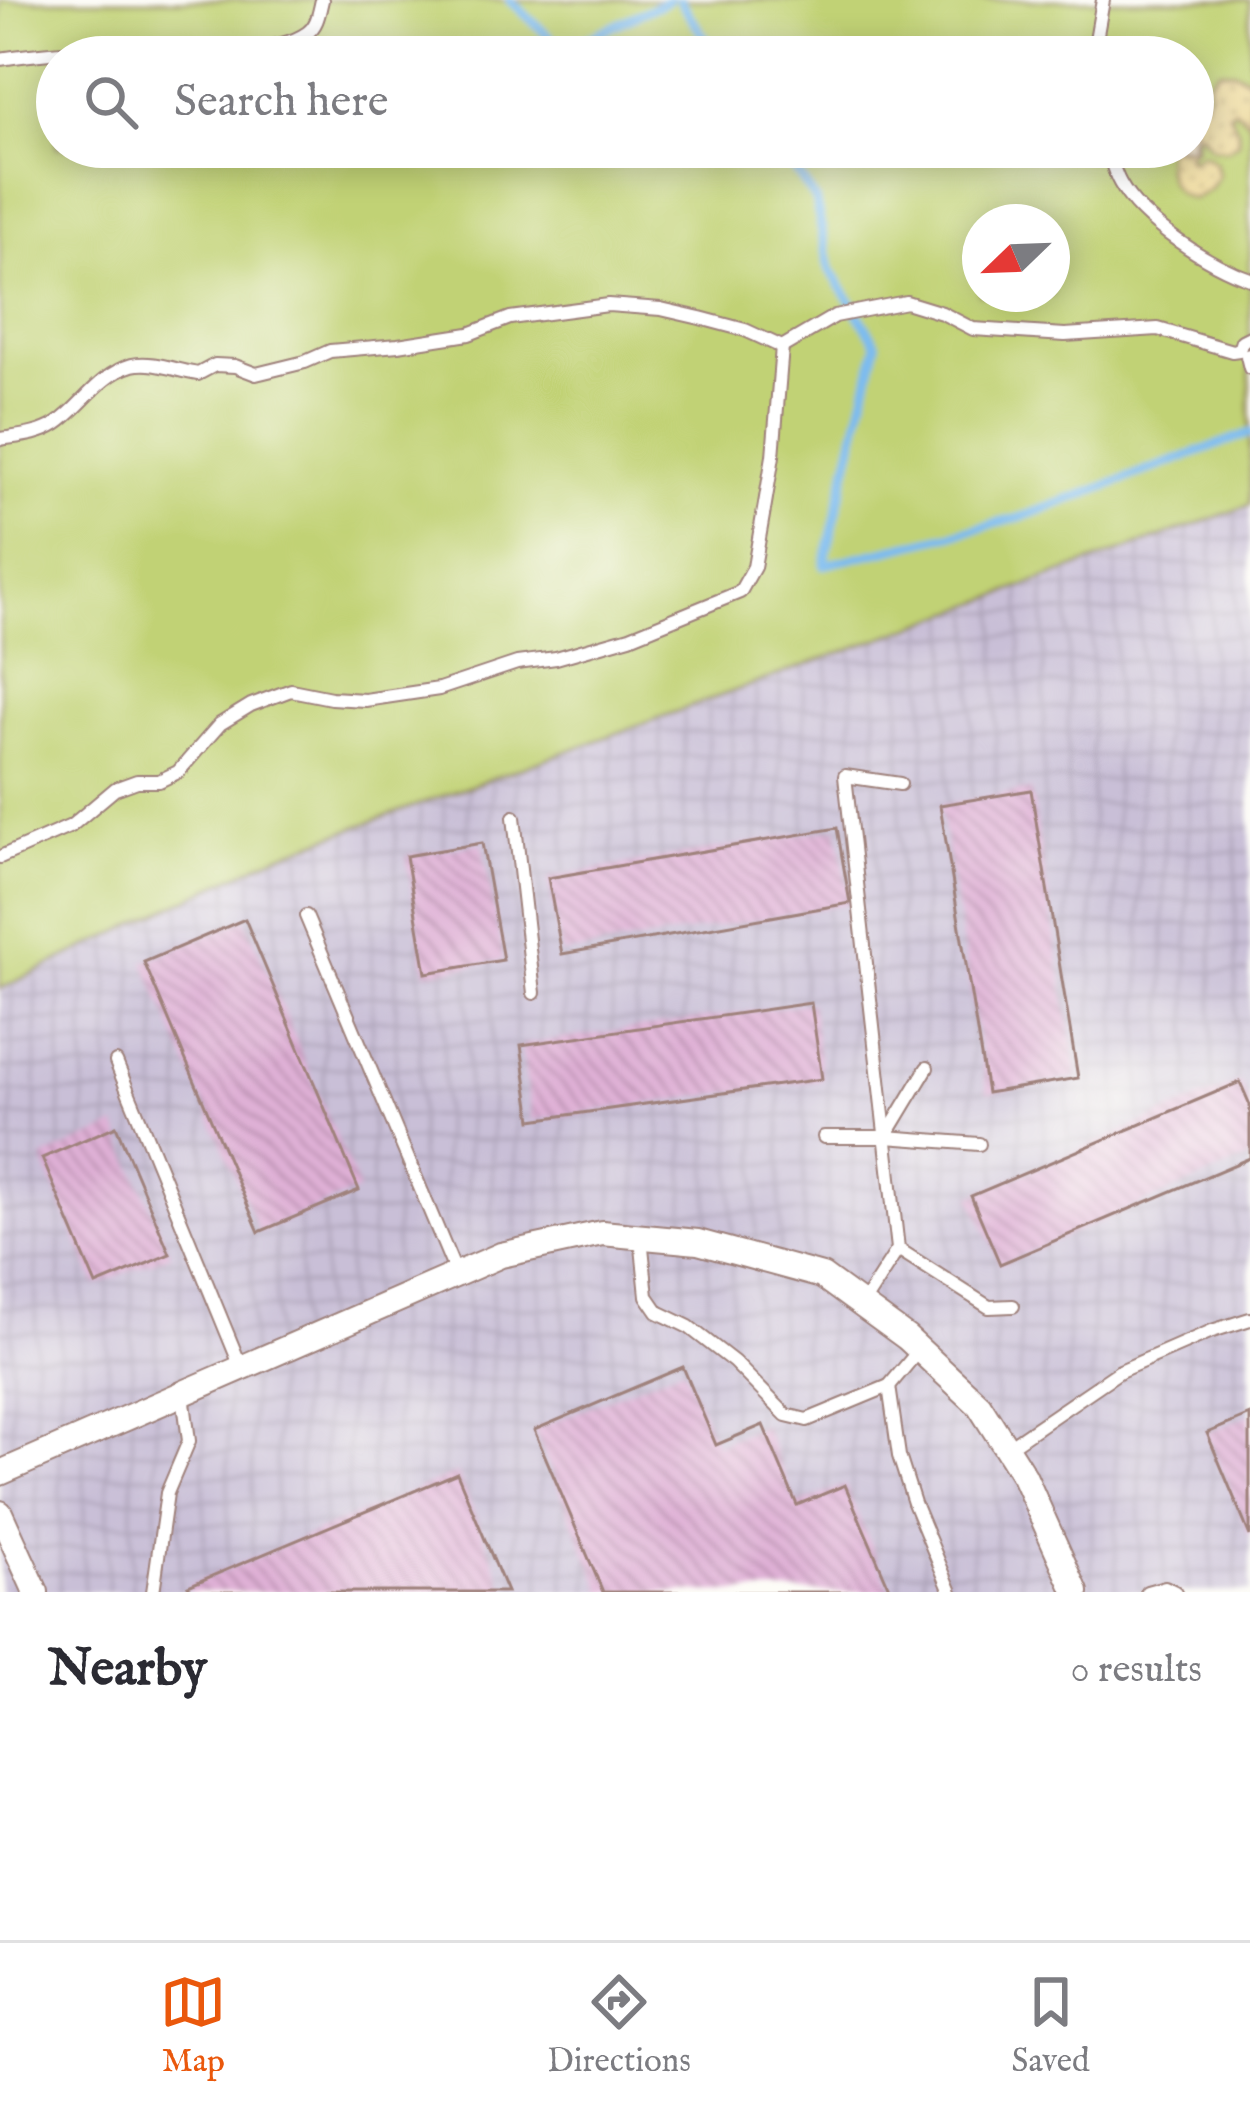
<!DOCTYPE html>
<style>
:root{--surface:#fff;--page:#f7f7f7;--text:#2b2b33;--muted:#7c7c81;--line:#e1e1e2;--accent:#ea580c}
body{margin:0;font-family:"IM FELL English",serif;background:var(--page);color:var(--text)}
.compass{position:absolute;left:962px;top:204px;width:108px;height:108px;border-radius:50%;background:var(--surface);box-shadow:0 6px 30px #0003;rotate:247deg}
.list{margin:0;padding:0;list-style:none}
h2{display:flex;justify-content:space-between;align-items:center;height:156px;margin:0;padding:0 48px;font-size:51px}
h2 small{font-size:39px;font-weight:400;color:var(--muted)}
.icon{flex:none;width:66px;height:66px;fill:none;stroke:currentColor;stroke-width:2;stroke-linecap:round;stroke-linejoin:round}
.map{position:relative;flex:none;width:1250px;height:1592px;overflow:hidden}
.search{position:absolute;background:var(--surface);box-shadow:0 6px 30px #0003;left:36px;right:36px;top:36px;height:132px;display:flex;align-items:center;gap:30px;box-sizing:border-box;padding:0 42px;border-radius:66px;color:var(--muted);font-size:45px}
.sheet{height:348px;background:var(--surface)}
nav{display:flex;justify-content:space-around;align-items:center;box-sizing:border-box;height:168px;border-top:3px solid var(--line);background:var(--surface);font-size:33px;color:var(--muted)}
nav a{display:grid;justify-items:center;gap:6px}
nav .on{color:var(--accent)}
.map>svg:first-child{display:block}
.industrial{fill:url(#industrial-grid)}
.grass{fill:#c1d275;stroke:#867850;stroke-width:3;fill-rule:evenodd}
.sand{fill:url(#sand-dots);stroke:#9c7c64;stroke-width:3}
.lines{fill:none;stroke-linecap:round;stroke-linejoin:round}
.stream{stroke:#7cbbf0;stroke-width:9}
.building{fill:url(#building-back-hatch)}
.lane-casing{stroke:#9f827c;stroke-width:16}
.street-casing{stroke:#9f827c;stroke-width:28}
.lane{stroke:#fff;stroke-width:12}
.street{stroke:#fff;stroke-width:24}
</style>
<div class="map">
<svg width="1250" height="1592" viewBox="0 0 1250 1592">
<defs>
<pattern id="industrial-grid" width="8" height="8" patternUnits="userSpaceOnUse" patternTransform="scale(3)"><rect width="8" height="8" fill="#c9bfd7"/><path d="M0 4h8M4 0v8" fill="none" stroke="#aea4b9"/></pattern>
<pattern id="sand-dots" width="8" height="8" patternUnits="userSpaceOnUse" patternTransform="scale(3)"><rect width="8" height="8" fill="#eeda9e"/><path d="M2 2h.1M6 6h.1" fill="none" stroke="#cebb88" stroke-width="1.8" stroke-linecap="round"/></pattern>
<pattern id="building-back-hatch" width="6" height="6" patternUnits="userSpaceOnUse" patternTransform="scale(3)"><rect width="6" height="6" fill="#dfb0d6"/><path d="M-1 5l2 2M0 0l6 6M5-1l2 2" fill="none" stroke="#b78fae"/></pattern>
</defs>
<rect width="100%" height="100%" fill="#fdfcf7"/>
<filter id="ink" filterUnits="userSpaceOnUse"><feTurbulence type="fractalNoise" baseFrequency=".00833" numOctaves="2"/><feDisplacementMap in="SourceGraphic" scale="24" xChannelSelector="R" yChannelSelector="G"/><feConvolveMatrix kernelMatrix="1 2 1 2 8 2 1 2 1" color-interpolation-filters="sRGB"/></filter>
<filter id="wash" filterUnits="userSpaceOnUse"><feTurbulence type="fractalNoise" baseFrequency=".004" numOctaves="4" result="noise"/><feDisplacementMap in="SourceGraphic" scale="48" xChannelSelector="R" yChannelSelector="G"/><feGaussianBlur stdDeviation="2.7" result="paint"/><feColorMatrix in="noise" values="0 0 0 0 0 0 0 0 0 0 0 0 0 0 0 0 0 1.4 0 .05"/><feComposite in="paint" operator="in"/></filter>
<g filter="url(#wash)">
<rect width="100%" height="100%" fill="#f4e6cd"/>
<path class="industrial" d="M1250,505V1592H0V989L279,855Z"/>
<path class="grass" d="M0,0H1250V505L279,855L0,989ZM57,57H1193V147H57ZM980,222H1052V294H980Z"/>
<path class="sand" d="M1219,70L1234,71L1250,79V123L1235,109L1229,113L1238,130V142L1227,150L1211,147L1200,132L1195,136V147L1187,154L1190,160L1203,154L1215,162L1218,176L1209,190L1193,199C1166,193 1163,171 1167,147H1193V104H1200L1209,92L1208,81Z"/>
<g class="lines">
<g class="stream">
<path d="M510,0L563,50L669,0"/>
<path d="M679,0L718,57"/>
<path d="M779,147L815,199L830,269L877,344L824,565L1019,518L1250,433"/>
</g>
</g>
<g id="blocks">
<g class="building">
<path d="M1031,790L1078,1078L987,1093L940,805Z"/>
<path d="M837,828L850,903L562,954L548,878Z"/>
<path d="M482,843L503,960L426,973L406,856Z"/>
<path d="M245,919L359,1190L259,1232L144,962Z"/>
<path d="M811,1003L822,1079L532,1120L521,1045Z"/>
<path d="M1240,1082L1250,1105V1158L1000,1264L971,1196Z"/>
<path d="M116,1126L170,1254L96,1285L42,1158Z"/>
<path d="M683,1367L716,1445L763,1425L797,1505L845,1485L891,1592H603L534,1430Z"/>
<path d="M1250,1415V1536L1207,1433Z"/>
<path d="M457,1473L507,1592H191L188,1586Z"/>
</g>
</g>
</g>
<g filter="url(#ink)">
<use href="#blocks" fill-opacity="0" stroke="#9f827c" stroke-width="3"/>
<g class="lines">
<g class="lane-casing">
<g id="lane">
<path d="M1093,57L1103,0"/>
<path d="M0,59C39,53 82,50 122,49C170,47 267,61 307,33C318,25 319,12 322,0"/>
<path d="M1107,147C1111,159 1114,173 1120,183C1141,222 1209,265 1250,279"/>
<path d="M1250,355L1247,356L1250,368"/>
<path d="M0,439C19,436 39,435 56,424C82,407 98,375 132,365C152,360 177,371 198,374L215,365L235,366L256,374L305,362L330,351L398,345L469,334L510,318L608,305L661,309L700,318L745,330L782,347L835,316L906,302L942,313L973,329L1065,335L1158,329L1232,351L1239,350L1242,341L1250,337"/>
<path d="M514,817L534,993"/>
<path d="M0,857L71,826L115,789L137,781H159L178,772L220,724L251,705L291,690L331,698L365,700L439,689L517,663L556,658L630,637L740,592L754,567L765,504L773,456L782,347"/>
<path d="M306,916L456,1273"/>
<path d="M116,1062L241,1367"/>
<path d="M886,1136L927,1068"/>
<path d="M824,1137H886L979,1144"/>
<path d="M641,1237L647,1296L658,1312L689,1327L734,1362L786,1415L807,1420L889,1386L899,1456L914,1503L951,1592"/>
<path d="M898,1249L989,1307L1013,1306"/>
<path d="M862,1305L898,1249L845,776L900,784"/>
<path d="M889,1386L919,1350"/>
<path d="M1007,1448L1120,1371L1212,1331L1250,1319"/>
<path d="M153,1592L167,1493L189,1441L183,1394"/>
<path d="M1147,1592L1165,1587L1175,1592"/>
</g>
</g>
<g class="street-casing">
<g id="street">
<path d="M0,1473L501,1255L602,1233L698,1242L822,1276L907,1338L979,1405L1024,1476L1076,1592"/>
<path d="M0,1513L36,1592"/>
</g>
</g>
<use href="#lane" class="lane"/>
<use href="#street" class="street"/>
</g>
</g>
</svg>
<svg class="compass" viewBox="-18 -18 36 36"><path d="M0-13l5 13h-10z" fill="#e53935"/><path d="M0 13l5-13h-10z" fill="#7c7c81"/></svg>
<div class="search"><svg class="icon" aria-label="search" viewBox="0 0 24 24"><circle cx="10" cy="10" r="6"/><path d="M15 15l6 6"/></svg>Search here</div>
</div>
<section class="sheet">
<h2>Nearby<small>0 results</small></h2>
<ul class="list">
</ul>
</section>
<nav>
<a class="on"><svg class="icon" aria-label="map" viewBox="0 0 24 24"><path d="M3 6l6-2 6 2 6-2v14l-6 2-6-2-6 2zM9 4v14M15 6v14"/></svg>Map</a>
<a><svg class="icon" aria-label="directions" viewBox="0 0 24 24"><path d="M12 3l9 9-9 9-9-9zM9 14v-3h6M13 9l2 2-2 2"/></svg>Directions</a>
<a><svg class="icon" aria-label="saved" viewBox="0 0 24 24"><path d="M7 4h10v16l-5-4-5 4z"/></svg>Saved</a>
</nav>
